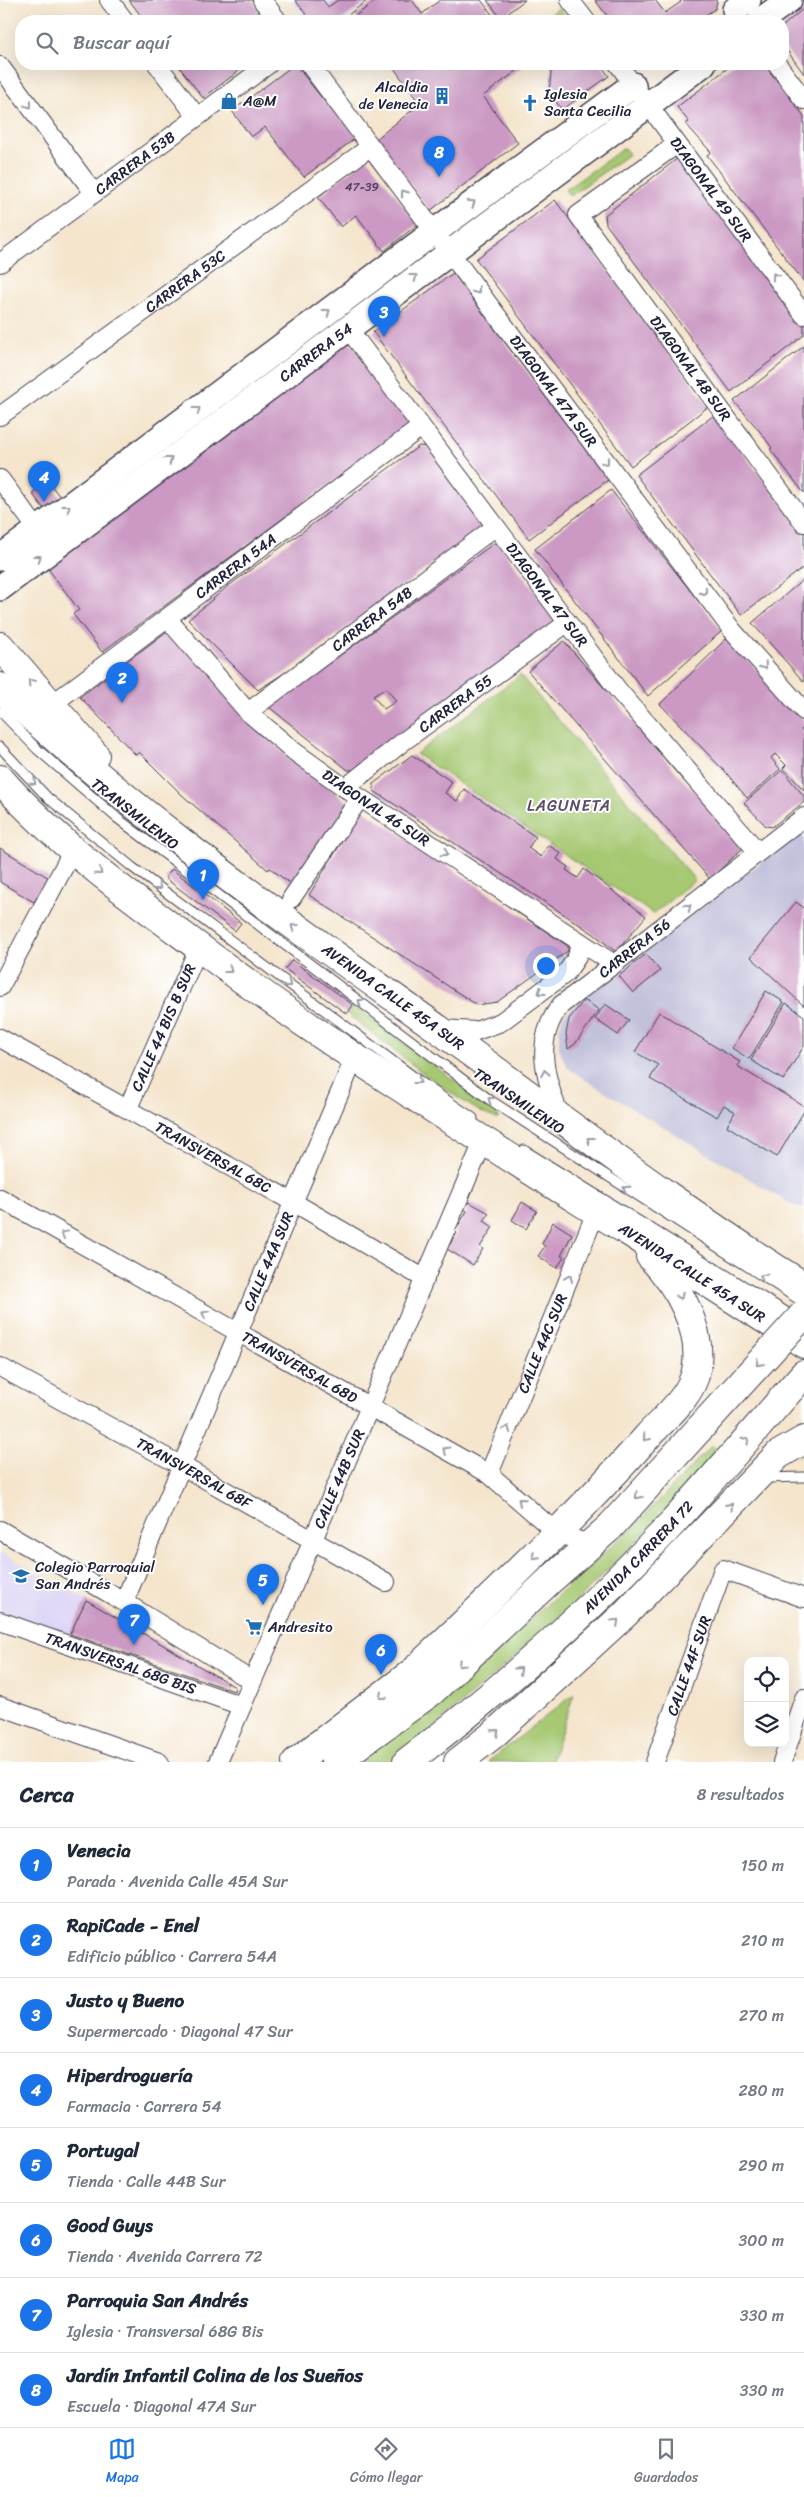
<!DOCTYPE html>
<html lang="es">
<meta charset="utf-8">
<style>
:root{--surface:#fff;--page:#f6f6f7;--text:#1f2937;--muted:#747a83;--line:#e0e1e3;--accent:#1a73e8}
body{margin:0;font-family:Sriracha,sans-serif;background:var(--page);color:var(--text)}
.controls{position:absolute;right:15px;bottom:15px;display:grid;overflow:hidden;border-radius:10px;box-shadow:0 5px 20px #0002}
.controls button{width:45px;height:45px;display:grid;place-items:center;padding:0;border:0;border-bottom:1px solid var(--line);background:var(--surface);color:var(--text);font:25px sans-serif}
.you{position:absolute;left:545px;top:965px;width:18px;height:18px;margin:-12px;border:4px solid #fff;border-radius:50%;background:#1a73e8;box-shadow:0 0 0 8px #1a73e833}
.badge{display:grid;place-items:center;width:32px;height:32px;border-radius:50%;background:var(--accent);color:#fff;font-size:16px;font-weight:700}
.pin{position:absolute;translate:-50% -41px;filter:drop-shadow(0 1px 2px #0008)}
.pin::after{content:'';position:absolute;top:26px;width:18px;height:15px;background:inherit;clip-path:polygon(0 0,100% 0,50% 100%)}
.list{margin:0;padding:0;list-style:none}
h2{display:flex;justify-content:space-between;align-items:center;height:65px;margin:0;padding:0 20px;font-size:21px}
h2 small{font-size:16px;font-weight:400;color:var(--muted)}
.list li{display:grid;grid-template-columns:32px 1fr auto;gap:15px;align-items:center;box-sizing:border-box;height:75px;padding:0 20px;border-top:1px solid var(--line)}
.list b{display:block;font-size:19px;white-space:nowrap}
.list p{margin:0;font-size:16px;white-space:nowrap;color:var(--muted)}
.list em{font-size:16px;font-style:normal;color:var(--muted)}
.icon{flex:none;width:28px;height:28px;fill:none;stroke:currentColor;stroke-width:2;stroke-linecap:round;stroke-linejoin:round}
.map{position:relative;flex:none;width:804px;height:1762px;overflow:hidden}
.search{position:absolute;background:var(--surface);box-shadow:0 5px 20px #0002;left:15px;right:15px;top:15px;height:55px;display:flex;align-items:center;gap:12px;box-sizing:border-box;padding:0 18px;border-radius:20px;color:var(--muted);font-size:19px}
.sheet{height:665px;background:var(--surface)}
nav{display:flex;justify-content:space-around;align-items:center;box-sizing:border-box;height:70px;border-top:1px solid var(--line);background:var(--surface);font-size:14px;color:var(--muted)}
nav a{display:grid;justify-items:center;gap:2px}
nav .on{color:var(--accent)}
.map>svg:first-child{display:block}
.built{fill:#ddd5f6}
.industrial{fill:#c2c1dc}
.green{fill:#a5c871;stroke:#647556}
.building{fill:#cb99c3;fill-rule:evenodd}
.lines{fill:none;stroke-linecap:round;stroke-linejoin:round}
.lane-casing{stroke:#423f51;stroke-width:11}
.street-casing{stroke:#423f51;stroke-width:20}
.secondary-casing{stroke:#423f51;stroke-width:28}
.highway-casing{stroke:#423f51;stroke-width:30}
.lane{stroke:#fff;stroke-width:9}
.street{stroke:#fff;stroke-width:18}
.secondary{stroke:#fff;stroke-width:25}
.highway{stroke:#fff;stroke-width:28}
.highway-bridge-casing{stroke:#423f51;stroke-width:30;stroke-linecap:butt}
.highway-bridge{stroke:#fff;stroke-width:28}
.oneway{stroke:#9c9ca7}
.labels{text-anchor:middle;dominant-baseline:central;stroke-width:4;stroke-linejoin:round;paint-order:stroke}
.number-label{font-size:12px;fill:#4c405d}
.poi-label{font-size:15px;fill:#22223b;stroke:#fff;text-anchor:start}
.street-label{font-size:15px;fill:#22223b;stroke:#fff}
.neighbourhood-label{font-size:16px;letter-spacing:1px;fill:#5d4c6b;stroke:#fff}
</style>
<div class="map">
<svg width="804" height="1762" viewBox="0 0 804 1762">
<rect width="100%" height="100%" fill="#fff"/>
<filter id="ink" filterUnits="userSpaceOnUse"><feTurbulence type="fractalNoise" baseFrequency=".02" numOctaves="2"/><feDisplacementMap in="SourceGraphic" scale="10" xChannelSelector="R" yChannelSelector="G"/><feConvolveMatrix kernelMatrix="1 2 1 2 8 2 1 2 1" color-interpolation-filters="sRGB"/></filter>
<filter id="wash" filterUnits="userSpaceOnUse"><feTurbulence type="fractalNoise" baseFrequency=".0096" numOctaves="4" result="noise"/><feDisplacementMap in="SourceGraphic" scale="20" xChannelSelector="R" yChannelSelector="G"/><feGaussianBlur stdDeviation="1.12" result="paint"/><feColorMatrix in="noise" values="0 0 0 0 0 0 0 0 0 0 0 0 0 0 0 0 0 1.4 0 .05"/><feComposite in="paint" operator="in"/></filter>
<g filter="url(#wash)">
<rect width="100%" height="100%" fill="#f4e5cc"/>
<g class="built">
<path d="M291,0H372L343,21H307Z"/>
<path d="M0,1552L86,1600L70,1634L0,1611Z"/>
</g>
<path class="industrial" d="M804,829V1209L792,1205L584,1079L567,1067L559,1048V1031L563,1016L574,1006Z"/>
<g class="green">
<path d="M559,8L569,21H541Z"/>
<path d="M624,148L629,154L570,196L565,190Z"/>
<path d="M520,675L695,880L653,914L416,754Z"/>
<path d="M353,1005L495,1111L499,1118C480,1122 369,1030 347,1014Z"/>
<path d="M712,1445L719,1451L667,1510L567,1611L394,1762H355L423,1713L488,1658L641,1519Z"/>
<path d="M574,1694L551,1762H488Z"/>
</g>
<g id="blocks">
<g class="building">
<path d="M129,0H252L268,21H145Z"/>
<path d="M295,0H323L328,7L338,0H368L340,21H311Z"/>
<path d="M377,0H412L422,14L440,0H481L497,21H359L355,16Z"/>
<path d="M487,0H525L501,18Z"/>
<path d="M595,0H655L665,13L681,2L679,0H716L717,2L715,9L696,21H611Z"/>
<path d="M804,8V74L783,45V26Z"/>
<path d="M177,64H248L203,98Z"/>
<path d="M295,64L325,102L328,99L357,137L304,177L265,127L251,137L232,111Z"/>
<path d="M391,64H526L483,96L518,143L430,211L376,139L420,104Z"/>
<path d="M552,64H600L609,76L562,110L549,92Z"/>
<path d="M733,64H764L804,116V282L707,155L711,152L686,124L689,122L677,107Z"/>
<path d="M367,158L418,224L384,251L356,215L341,227L318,197Z"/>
<path d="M678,158L804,322V335L731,392L606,224L605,215Z"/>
<path d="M555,200L709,406L631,466L476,259Z"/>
<path d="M453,273L608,480L529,539L373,332Z"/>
<path d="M345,343H351L411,424L102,652L73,614L79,610L46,566Z"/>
<path d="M804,346V493L770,449L772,448L762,434L734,401Z"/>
<path d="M714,415L804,533V567L741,615L636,475Z"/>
<path d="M419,446L429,447L488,523L289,670L258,690L188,620L227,587Z"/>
<path d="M48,481L60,497L44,509L32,493Z"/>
<path d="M611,490L722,631L648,696L535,549Z"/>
<path d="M497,541L557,621L357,770H348L269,707ZM386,688L396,701L384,709L373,696Z"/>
<path d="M804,579V682L752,623Z"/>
<path d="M170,629L279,749L349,803L292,885L270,868L268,870L181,794L139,752L136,755L80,697Z"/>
<path d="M727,638L804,720V727L801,730H804V790L783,768L786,765L775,754L771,758L780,769L747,798L728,775L660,704Z"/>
<path d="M564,641L682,779L747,844L710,879L528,671Z"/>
<path d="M412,755L452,782L445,793L457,801L464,789L536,837L528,848L541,857L548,845L561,853L557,859L568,867L566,870L578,878L584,869L646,916L616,952L594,934L374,791L373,784Z"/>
<path d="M782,770L804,796V802L772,827L766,826L744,803Z"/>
<path d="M362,809L568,946V951L497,1002L477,1005L309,895Z"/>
<path d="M0,848L49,878L34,902L0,882Z"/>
<path d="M172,869L241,923L235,931L165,878Z"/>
<path d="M796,902L804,908V1006L751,957Z"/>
<path d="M646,954L660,971L633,993L619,976Z"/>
<path d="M292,960L353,1005L347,1014L285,969Z"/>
<path d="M766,991L784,1002L749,1059L732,1048Z"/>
<path d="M584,1000L599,1010L575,1044L568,1049L566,1034L569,1019Z"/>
<path d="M786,1003L804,1016V1046L783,1080L751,1060Z"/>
<path d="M605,1004L629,1020L618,1035L595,1019Z"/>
<path d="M659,1012L740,1062L737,1066L804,1106V1111L777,1157L727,1126L735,1112L724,1105L717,1117L650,1079L658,1065L635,1052Z"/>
<path d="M469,1202L489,1213L484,1221L493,1227L480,1247L483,1249L473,1265L447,1249L457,1233L455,1231L467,1211L464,1209Z"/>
<path d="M522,1202L537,1211L526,1229L512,1220Z"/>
<path d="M553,1222L572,1234L561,1256L564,1257L557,1268L538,1256L545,1246L542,1244Z"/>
<path d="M86,1600L235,1687L234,1691L70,1634Z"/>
</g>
</g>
</g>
<g filter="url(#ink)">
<use href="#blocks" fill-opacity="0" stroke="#423f51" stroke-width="1"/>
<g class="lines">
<g class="lane-casing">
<g id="lane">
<path d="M0,711L37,749L117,818L490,1100L804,1303"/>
<path d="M0,747L48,798L132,867L429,1088L473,1118"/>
<path d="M524,1150L796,1318"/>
<path d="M765,1478L804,1477"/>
</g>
</g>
<g class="street-casing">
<g id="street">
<path d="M109,0L125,21"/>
<path d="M262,0L278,21"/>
<path d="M570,0L586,21"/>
<path d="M157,64L197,117"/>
<path id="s1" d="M309,64L732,630L804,711"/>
<path id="s2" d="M618,64L804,315"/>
<path d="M777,64L804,100"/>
<path d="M0,66L94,193"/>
<path id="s3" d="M677,144L578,215L804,523"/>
<path id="s4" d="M0,263L269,64"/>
<path id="s5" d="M347,327L618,690L758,852"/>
<path id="s6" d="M0,416L370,147"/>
<path d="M0,479L38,530"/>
<path id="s7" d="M167,618L248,712L295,752L345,788L614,964"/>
<path id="s8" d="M51,705L421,427"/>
<path id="s9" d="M248,712L495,527"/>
<path id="s10" d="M345,788L404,741L567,623"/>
<path d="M291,899L360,798"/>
<path d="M0,987L73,850"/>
<path d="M440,1029L476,1031L501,1022L566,973L577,957L580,942"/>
<path id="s11" d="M0,1038L293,1202L425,1279"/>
<path id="s12" d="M128,1108L199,947"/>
<path id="s13" d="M560,1116C545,1078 533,1040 561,1005L804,817"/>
<path id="s14" d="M0,1198L489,1474L558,1534L590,1544"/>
<path id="s15" d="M0,1367L182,1466L386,1582"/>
<path id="s16" d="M489,1474L596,1212"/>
<path d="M0,1530L124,1602L252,1681"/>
<path id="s17" d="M124,1602L354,1059"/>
<path id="s18" d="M0,1621L242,1706"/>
<path d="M0,1706L159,1762"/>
<path id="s19" d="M218,1762L483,1142"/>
<path id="s20" d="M655,1762L723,1569L804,1598"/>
<path d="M782,1762L804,1698"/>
</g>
</g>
<g class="secondary-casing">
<g id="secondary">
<path d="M735,10L748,0"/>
<path d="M760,21L789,0"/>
<path d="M0,558L426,238L633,85"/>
<path id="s21" d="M0,588L703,64"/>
</g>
</g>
<g class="highway-casing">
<g id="highway">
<path d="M0,646L95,755"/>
<path id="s22" d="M0,687C135,817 289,922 441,1031C561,1117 678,1208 804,1286"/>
<path id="s23" d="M0,779C61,848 138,902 212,957C346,1057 487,1143 629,1232C687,1269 745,1307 804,1344"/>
<path d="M420,1665C498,1591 575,1518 647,1437C663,1419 691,1397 696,1371C704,1330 678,1285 650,1256"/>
<path d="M296,1762L435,1655"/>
<path d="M335,1762L431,1692L548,1582L610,1527"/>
<path id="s24" d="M407,1762C499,1692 586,1614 666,1530C713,1479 758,1426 804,1374"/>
<path d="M458,1762L494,1734L624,1615L778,1455L804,1440"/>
</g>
</g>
<use href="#lane" class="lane"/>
<use href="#street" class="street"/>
<use href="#secondary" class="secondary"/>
<use href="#highway" class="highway"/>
<g class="highway-bridge-casing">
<path id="highway-bridge" d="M610,1527L804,1314"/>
</g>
<use href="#highway-bridge" class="highway-bridge"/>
</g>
<defs><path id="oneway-chevron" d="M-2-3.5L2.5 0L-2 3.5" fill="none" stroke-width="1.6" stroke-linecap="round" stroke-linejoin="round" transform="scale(1.25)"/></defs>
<g class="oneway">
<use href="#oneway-chevron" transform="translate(29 105) rotate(53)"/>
<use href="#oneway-chevron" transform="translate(404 193) rotate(-126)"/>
<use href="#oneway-chevron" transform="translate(472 203) rotate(-36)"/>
<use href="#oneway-chevron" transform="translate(775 276) rotate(-126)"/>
<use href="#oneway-chevron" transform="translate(414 277) rotate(-37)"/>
<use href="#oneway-chevron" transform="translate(477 291) rotate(53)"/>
<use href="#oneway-chevron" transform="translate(327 312) rotate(-37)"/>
<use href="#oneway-chevron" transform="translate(197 410) rotate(-37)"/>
<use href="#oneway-chevron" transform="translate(169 460) rotate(-37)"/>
<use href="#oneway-chevron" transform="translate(606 462) rotate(53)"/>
<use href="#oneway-chevron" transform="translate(67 508) rotate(-37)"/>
<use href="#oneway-chevron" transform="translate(38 558) rotate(-37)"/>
<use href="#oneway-chevron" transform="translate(704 592) rotate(53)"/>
<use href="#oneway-chevron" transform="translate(764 666) rotate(49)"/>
<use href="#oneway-chevron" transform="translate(31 682) rotate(-131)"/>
<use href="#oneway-chevron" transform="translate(33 782) rotate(45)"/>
<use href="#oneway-chevron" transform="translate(445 853) rotate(33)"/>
<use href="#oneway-chevron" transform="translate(99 872) rotate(40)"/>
<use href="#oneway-chevron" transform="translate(158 887) rotate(37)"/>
<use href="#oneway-chevron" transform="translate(688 907) rotate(-38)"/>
<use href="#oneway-chevron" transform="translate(294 927) rotate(-144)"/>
<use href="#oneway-chevron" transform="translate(229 970) rotate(37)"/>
<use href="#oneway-chevron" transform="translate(288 984) rotate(37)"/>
<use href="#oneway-chevron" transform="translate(541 992) rotate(143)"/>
<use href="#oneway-chevron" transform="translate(361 1002) rotate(-143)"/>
<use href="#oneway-chevron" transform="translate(545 1073) rotate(-100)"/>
<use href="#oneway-chevron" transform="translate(418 1081) rotate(37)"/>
<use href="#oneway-chevron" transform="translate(491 1100) rotate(-145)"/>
<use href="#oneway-chevron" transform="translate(590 1140) rotate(-143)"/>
<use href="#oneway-chevron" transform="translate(626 1189) rotate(-147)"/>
<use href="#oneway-chevron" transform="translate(64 1234) rotate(-151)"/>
<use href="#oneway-chevron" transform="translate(763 1277) rotate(-148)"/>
<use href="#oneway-chevron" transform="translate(569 1278) rotate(-68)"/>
<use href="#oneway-chevron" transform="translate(680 1296) rotate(65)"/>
<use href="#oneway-chevron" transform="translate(205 1314) rotate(-151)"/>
<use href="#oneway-chevron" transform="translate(759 1363) rotate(132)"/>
<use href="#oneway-chevron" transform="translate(507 1429) rotate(-68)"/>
<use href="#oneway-chevron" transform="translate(646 1438) rotate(131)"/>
<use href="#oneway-chevron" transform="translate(746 1440) rotate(-48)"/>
<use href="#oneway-chevron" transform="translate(446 1450) rotate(-150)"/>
<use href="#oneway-chevron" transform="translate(638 1496) rotate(132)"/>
<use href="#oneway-chevron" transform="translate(521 1501) rotate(-139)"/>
<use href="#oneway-chevron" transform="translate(730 1506) rotate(-48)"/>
<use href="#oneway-chevron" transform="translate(535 1556) rotate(135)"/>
<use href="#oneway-chevron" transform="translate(616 1622) rotate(-43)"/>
<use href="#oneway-chevron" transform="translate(461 1664) rotate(136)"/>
<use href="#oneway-chevron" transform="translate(519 1670) rotate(-42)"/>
<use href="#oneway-chevron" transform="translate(382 1696) rotate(140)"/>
<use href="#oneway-chevron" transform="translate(496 1732) rotate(-41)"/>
</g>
</g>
<defs>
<g id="building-bare" transform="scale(1.35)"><path d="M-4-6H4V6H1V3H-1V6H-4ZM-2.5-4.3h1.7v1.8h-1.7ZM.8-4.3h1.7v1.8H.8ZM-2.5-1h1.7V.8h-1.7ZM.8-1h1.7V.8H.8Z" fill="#1f6fb2" stroke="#fff" stroke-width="2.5" paint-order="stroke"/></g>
<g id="shop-bare" transform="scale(1.35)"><path d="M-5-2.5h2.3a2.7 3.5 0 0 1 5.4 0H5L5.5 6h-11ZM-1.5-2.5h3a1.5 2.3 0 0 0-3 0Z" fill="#1f6fb2" stroke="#fff" stroke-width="2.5" paint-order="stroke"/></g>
<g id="church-bare" transform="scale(1.35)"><path d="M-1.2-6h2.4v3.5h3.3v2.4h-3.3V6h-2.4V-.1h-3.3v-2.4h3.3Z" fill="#1f6fb2" stroke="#fff" stroke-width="2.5" paint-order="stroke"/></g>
<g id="school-bare" transform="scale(1.35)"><path d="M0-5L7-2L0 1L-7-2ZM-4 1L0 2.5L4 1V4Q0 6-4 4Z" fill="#1f6fb2" stroke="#fff" stroke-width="2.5" paint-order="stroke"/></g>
<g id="supermarket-bare" transform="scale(1.35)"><path d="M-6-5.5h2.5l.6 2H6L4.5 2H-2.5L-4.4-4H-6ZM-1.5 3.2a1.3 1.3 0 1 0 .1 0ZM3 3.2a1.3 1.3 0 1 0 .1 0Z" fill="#1f6fb2" stroke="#fff" stroke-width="2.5" paint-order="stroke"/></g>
</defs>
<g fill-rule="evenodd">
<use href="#building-bare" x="442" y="96"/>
<use href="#shop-bare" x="229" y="101"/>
<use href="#church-bare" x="530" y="103"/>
<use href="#school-bare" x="21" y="1576"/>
<use href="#supermarket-bare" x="254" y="1627"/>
</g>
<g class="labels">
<g class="number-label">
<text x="362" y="187">47-39</text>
</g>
<g class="poi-label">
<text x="428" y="87" text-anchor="end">Alcaldia<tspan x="428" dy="17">de Venecia</tspan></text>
<text x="544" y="94">Iglesia<tspan x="544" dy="17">Santa Cecilia</tspan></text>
<text x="243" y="101">A@M</text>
<text x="35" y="1567">Colegio Parroquial<tspan x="35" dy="17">San Andrés</tspan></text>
<text x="268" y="1627">Andresito</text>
</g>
<g class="street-label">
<text stroke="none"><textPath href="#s4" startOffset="168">CARRERA 53B</textPath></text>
<text stroke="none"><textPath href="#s2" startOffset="156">DIAGONAL 49 SUR</textPath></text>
<text stroke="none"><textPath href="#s6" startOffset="229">CARRERA 53C</textPath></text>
<text stroke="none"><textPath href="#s21" startOffset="394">CARRERA 54</textPath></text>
<text stroke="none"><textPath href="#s3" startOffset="312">DIAGONAL 48 SUR</textPath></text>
<text stroke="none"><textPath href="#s1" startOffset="408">DIAGONAL 47A SUR</textPath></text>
<text stroke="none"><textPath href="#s8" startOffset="231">CARRERA 54A</textPath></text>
<text stroke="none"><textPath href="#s5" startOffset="334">DIAGONAL 47 SUR</textPath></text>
<text stroke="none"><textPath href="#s9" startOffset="155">CARRERA 54B</textPath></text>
<text stroke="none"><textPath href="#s10" startOffset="139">CARRERA 55</textPath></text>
<text stroke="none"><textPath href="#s7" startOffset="284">DIAGONAL 46 SUR</textPath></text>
<text transform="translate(135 814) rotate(38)">TRANSMILENIO</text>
<text stroke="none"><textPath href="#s13" startOffset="210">CARRERA 56</textPath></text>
<text stroke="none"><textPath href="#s22" startOffset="501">AVENIDA CALLE 45A SUR</textPath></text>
<text stroke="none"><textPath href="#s12" startOffset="88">CALLE 44 BIS B SUR</textPath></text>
<text transform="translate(519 1101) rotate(34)">TRANSMILENIO</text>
<text stroke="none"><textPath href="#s11" startOffset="244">TRANSVERSAL 68C</textPath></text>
<text stroke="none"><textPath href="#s17" startOffset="370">CALLE 44A SUR</textPath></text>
<text stroke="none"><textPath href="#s23" startOffset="852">AVENIDA CALLE 45A SUR</textPath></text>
<text stroke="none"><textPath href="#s16" startOffset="141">CALLE 44C SUR</textPath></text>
<text stroke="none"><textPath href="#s14" startOffset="344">TRANSVERSAL 68D</textPath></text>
<text stroke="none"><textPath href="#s15" startOffset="221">TRANSVERSAL 68F</textPath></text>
<text stroke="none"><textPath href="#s19" startOffset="308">CALLE 44B SUR</textPath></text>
<text stroke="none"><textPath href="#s24" startOffset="309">AVENIDA CARRERA 72</textPath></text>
<text stroke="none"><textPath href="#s18" startOffset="128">TRANSVERSAL 68G BIS</textPath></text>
<text stroke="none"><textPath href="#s20" startOffset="102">CALLE 44F SUR</textPath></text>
</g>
<g class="neighbourhood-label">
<text x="569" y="805">LAGUNETA</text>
</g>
</g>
</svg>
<div class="controls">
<button><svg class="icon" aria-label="locate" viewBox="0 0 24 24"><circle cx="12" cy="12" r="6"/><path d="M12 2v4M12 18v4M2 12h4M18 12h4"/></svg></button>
<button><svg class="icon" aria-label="layers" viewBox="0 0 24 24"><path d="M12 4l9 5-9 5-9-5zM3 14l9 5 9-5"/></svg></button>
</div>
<div class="you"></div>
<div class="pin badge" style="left:203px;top:900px">1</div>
<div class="pin badge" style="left:122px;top:703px">2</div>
<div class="pin badge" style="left:384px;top:337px">3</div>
<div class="pin badge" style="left:44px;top:502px">4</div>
<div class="pin badge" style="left:263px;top:1605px">5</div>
<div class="pin badge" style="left:381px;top:1675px">6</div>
<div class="pin badge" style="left:134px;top:1645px">7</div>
<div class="pin badge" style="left:439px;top:177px">8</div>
<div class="search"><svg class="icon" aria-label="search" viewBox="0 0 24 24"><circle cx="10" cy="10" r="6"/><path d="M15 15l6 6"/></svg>Buscar aquí</div>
</div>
<section class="sheet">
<h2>Cerca<small>8 resultados</small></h2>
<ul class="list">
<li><span class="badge">1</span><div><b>Venecia</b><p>Parada · Avenida Calle 45A Sur</p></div><em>150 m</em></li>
<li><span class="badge">2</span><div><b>RapiCade - Enel</b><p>Edificio público · Carrera 54A</p></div><em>210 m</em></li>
<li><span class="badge">3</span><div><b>Justo y Bueno</b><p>Supermercado · Diagonal 47 Sur</p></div><em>270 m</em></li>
<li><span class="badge">4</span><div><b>Hiperdroguería</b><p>Farmacia · Carrera 54</p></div><em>280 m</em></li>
<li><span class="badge">5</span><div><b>Portugal</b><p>Tienda · Calle 44B Sur</p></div><em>290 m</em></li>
<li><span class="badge">6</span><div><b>Good Guys</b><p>Tienda · Avenida Carrera 72</p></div><em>300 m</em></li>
<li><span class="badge">7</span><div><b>Parroquia San Andrés</b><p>Iglesia · Transversal 68G Bis</p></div><em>330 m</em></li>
<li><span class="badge">8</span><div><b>Jardín Infantil Colina de los Sueños</b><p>Escuela · Diagonal 47A Sur</p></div><em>330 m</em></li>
</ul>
</section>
<nav>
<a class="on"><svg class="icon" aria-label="map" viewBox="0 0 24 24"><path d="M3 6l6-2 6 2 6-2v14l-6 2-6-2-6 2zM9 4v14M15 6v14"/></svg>Mapa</a>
<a><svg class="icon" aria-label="directions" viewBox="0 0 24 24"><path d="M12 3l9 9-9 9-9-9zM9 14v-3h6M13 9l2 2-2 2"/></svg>Cómo llegar</a>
<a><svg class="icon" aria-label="saved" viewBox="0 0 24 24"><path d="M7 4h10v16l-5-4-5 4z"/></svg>Guardados</a>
</nav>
